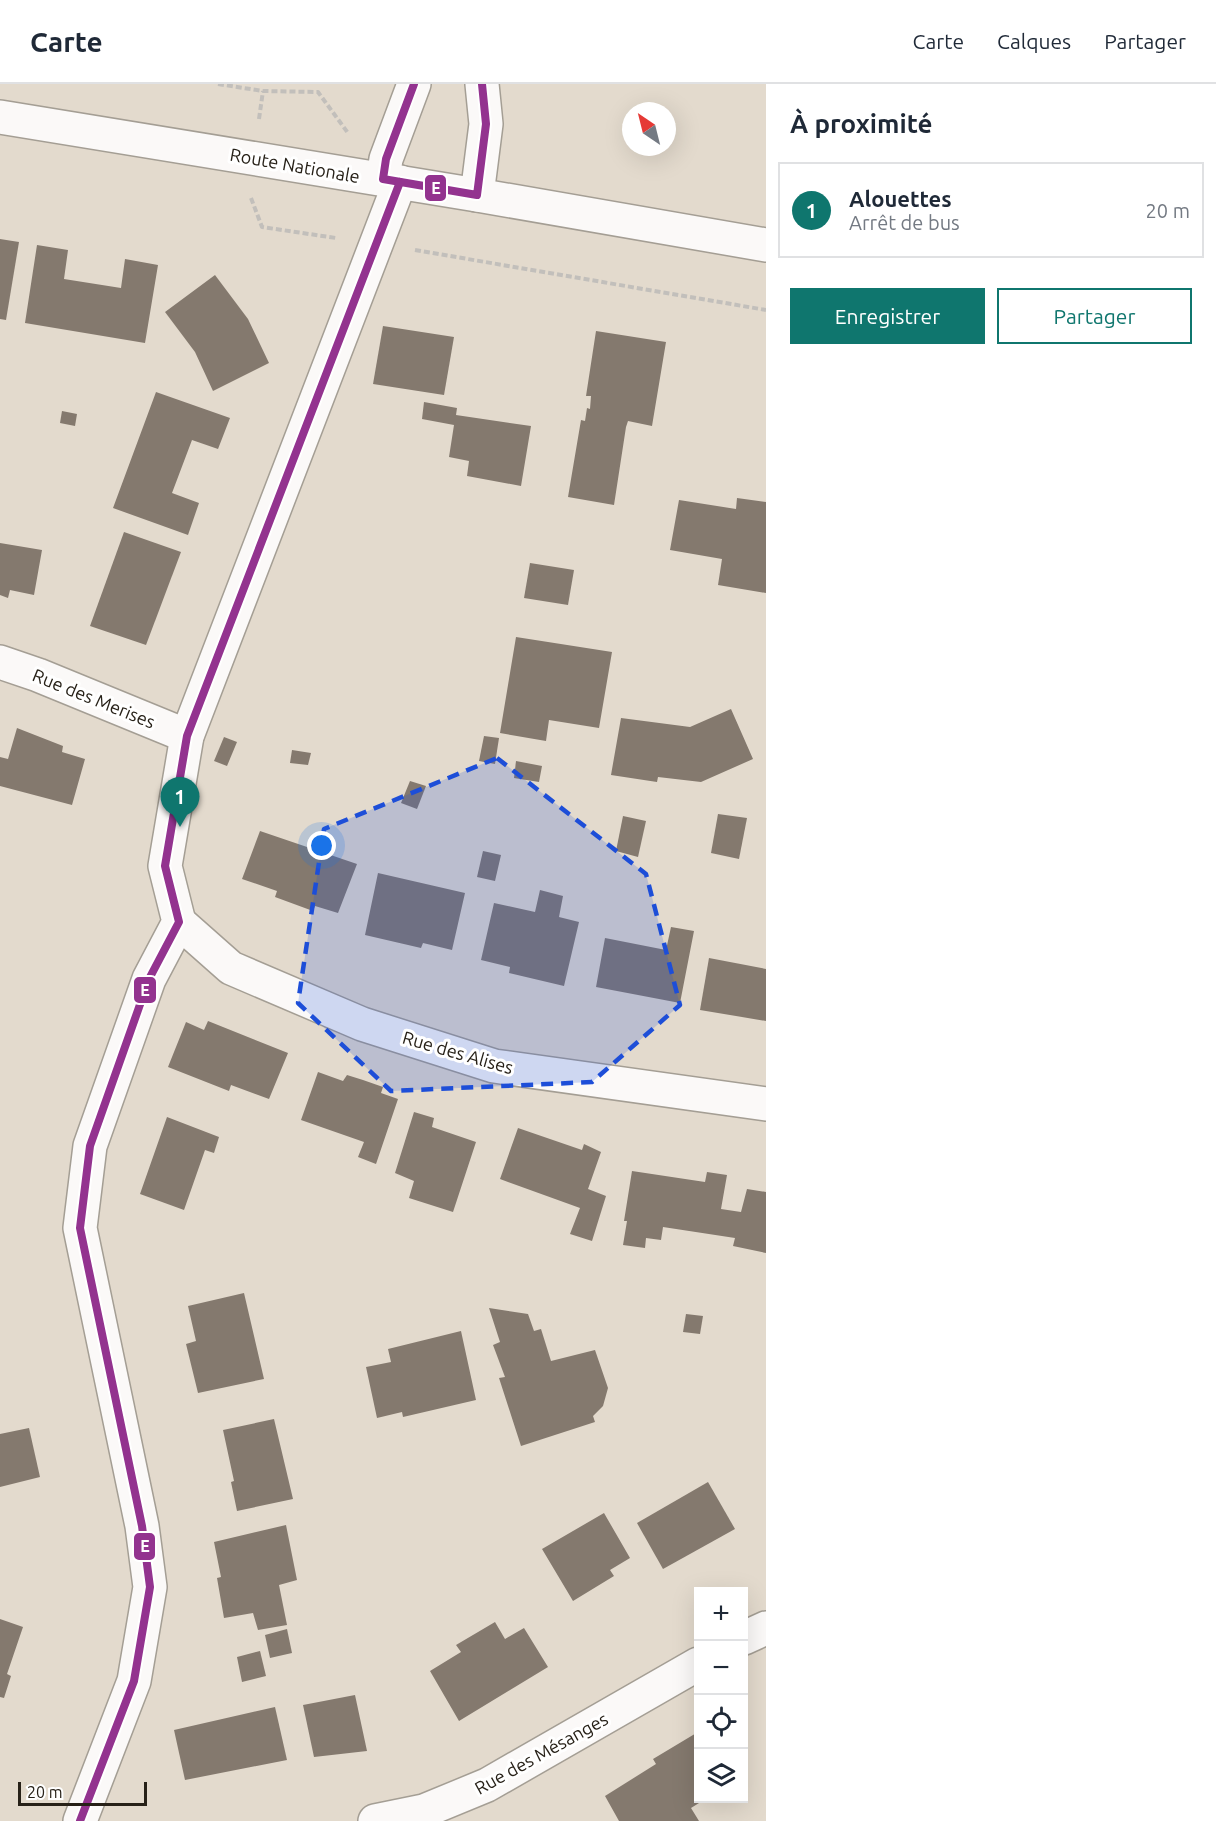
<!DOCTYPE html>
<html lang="fr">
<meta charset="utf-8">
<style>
:root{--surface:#fff;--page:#f2f2f3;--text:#1f2937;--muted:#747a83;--line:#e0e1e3;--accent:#0f766e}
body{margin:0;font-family:Ubuntu,sans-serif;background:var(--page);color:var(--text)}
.controls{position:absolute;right:18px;bottom:18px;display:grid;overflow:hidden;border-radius:0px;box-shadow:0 6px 24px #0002}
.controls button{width:54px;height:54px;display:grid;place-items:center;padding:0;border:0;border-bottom:2px solid var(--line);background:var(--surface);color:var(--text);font:30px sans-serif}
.compass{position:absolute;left:622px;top:18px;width:54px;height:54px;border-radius:50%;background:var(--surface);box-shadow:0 6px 24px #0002;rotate:325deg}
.scale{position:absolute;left:18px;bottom:15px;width:129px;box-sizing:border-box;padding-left:6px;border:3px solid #272118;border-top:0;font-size:16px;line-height:21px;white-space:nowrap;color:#272118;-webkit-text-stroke:4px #fff;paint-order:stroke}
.you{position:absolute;left:322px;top:762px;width:21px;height:21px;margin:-15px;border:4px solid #fff;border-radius:50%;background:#1a73e8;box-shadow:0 0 0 9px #1a73e833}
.badge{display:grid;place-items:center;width:39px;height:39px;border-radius:50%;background:var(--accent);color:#fff;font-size:20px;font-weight:700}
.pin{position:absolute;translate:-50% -50px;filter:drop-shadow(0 2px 3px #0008)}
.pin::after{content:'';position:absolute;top:32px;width:21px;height:18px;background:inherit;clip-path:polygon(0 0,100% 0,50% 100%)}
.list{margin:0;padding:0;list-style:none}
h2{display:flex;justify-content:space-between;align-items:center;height:78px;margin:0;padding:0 24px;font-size:26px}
h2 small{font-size:20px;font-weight:400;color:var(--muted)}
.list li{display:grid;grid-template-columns:39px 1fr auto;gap:18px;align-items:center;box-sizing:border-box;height:96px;margin:0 12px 12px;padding:0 12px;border:2px solid var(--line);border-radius:0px}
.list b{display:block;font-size:22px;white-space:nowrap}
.list p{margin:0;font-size:20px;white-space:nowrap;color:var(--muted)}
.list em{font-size:20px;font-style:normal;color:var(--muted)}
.actions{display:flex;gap:12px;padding:18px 24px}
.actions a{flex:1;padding:14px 0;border:2px solid var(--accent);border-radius:0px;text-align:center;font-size:21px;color:var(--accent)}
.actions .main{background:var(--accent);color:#fff}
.icon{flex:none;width:33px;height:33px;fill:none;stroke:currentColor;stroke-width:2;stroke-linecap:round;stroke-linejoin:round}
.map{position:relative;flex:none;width:766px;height:1737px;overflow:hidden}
header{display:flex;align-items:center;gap:36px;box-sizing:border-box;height:84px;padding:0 30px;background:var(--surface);border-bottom:2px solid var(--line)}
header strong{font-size:28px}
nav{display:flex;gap:33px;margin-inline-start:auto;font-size:21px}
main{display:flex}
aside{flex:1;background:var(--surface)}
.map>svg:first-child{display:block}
.building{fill:#84796e}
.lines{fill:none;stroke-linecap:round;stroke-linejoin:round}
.street-casing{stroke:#a49e94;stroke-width:36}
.secondary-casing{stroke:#a49e94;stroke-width:36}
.path{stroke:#c2bfbb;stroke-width:4;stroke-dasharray:6 3;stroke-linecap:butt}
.street{stroke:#fbf9f8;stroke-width:33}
.secondary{stroke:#fbf9f8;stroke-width:33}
.bus-1-casing{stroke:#fff;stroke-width:12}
.bus-1{stroke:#93338f;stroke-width:8}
.marked{fill:#1d4ed8;fill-opacity:0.2;stroke:#1d4ed8;stroke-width:4.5;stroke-dasharray:12 8;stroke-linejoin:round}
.labels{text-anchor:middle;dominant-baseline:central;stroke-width:6;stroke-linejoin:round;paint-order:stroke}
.street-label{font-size:18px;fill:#272118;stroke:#fff}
.line-badge{stroke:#fff;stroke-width:2}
.badge-label{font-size:16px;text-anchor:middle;font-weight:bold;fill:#fff}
</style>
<header>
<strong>Carte</strong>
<nav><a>Carte</a><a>Calques</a><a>Partager</a></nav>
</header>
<main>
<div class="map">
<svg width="766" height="1737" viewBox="0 0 766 1737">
<rect width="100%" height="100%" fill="#e3dacd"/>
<g class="building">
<path d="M0,155L19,158L6,236L0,235Z"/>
<path d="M37,161L68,166L64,195L121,204L125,175L158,181L145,259L25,239Z"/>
<path d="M215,191L248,235L269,279L213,307L195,268L165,228Z"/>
<path d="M383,242L454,253L444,311L373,300Z"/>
<path d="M596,247L666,258L652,342L628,337L626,343L614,421L568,413L581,336L585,337L587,324L590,325L591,312H586Z"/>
<path d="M156,308L230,334L218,365L192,356L172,409L199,419L188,451L113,424Z"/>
<path d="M424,318L457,324L456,331L531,342L521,402L467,392L469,377L449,373L454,341L422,335Z"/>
<path d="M62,327L77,330L75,342L60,339Z"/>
<path d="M737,414L766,418V509L718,501L722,475L670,466L679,416L736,425Z"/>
<path d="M124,448L181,468L146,561L90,542Z"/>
<path d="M0,459L42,466L34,511L10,506L8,514L0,511Z"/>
<path d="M530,479L574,486L568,521L524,514Z"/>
<path d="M516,553L612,568L599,644L549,636L546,657L500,649Z"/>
<path d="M731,625L753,675L701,698L658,693L657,698L611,691L621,634L690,643Z"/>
<path d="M17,644L63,662L62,668L85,675L72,721L0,702V673L8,675Z"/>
<path d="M484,652L499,654L495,680L479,677Z"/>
<path d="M224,653L237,658L227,682L214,677Z"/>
<path d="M292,666L311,669L308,681L290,679Z"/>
<path d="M516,677L542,682L539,698L514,694Z"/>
<path d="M410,697L426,702L417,725L401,719Z"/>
<path d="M718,730L747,734L739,775L711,769Z"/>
<path d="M623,732L646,737L638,773L616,767Z"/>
<path d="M260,747L357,780L338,829L315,822L313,827L275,813L277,807L242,795Z"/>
<path d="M483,767L501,771L495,797L477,793Z"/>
<path d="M378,789L465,809L452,866L423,859L421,864L365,851Z"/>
<path d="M540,806L563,812L559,833L579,838L564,902L509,889L510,883L481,876L494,819L535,828Z"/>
<path d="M671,843L694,847L680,919L596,903L605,854L666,866Z"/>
<path d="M709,874L766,885V937L700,926Z"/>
<path d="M208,937L288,969L269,1015L231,1001L229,1007L168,983L186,938L204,946Z"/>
<path d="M318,988L343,997L347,991L363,996L383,1003L381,1009L398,1015L376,1080L358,1073L364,1058L301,1036Z"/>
<path d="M414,1028L434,1034L432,1043L476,1058L453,1128L409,1114L414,1097L395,1089Z"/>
<path d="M167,1033L219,1053L214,1069L205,1066L184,1126L140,1110Z"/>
<path d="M518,1044L582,1066L584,1060L601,1068L588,1105L606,1112L592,1157L570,1150L580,1124L500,1095Z"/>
<path d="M632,1087L705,1098L707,1088L727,1091L721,1125L741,1128L747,1105L766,1108V1169L733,1162L735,1154L663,1143L661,1156L646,1154L645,1164L623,1161L627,1137H624Z"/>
<path d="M244,1209L264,1295L198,1309L186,1260L196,1257L188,1222Z"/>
<path d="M489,1224L528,1230L534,1247L541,1245L551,1277L595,1266L608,1304L603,1322L593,1332L595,1338L521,1362L499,1294L505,1293L493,1261L500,1258Z"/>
<path d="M686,1230L703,1232L700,1250L683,1248Z"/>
<path d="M461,1247L476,1316L403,1333L402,1328L377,1334L366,1283L391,1278L388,1265Z"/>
<path d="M274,1335L293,1415L237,1427L231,1398L234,1397L223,1346Z"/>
<path d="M29,1344L40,1393L0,1403V1350Z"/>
<path d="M708,1398L735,1445L663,1485L637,1439Z"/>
<path d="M604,1429L630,1474L610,1486L614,1492L573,1517L542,1465Z"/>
<path d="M286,1441L297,1496L279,1501L287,1541L258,1546L253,1529L224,1534L217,1494L221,1493L214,1458Z"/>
<path d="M0,1535L23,1543L7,1590L11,1592L4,1614L0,1613Z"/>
<path d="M495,1538L505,1555L524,1544L548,1583L459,1637L430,1587L461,1568L456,1561Z"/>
<path d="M287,1545L292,1569L270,1574L265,1551Z"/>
<path d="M260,1567L266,1592L242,1598L237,1573Z"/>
<path d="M355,1611L367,1667L314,1673L303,1621Z"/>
<path d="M275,1623L287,1676L185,1696L174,1646Z"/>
<path d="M698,1648V1714H707L691,1724L699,1737H619L605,1712L656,1680L653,1675Z"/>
</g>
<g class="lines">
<g class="street-casing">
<g id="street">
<path d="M0,578L38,591L187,652"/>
<path d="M179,838L231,884L362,940L494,982L766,1020"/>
<path d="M744,1554L766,1544"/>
<path d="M80,1737L134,1597L150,1503L142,1442L80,1144L90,1062L149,895L179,838L165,782L187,652L400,98"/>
<path d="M375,1737L424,1727L487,1701L698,1580"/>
</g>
</g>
<g class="secondary-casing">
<g id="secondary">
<path d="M0,33L477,111L766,161"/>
<path d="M383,95L386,75L414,0"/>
<path d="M477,111L486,40L482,0"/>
</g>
</g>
<g class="path">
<path d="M218,0L263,7L318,8L348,49"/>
<path d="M259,35L263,7"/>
<path d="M251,114L262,143L336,154"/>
<path d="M415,166L766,226"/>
</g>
<use href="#street" class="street"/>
<use href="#secondary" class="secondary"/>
<g class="bus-1-casing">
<g id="bus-1">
<path d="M414,0L386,75L383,95L477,111L486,40L482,0"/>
<path d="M80,1737L134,1597L150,1503L142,1442L80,1144L90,1062L149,895L179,838L165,782L187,652L400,98"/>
</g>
</g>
<use href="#bus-1" class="bus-1"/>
</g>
<path class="marked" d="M497,674L646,790L680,921L592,998L391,1007L298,919L324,745Z"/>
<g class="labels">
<g class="street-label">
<text transform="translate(295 81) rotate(10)">Route Nationale</text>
<text transform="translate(94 614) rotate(22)">Rue des Merises</text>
<text transform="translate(458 968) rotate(16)">Rue des Alises</text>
<text transform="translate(541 1669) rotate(-29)">Rue des Mésanges</text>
</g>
</g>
<g class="line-badge">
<rect x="424" y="90" width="23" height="28" rx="6" fill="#93338f"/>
<rect x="133" y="892" width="24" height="28" rx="6" fill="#93338f"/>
<rect x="133" y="1448" width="23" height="29" rx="6" fill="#93338f"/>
</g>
<g class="badge-label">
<text x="436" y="110">E</text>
<text x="145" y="912">E</text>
<text x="145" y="1468">E</text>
</g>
</svg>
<div class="controls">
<button>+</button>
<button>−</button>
<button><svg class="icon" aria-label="locate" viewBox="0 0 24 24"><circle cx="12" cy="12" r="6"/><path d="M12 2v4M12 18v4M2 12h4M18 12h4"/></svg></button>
<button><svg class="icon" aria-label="layers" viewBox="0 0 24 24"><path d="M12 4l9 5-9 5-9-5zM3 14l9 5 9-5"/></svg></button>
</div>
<svg class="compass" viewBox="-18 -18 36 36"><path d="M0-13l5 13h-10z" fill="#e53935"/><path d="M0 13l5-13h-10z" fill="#747a83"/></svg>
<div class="scale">20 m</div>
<div class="you"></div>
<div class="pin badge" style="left:180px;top:743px">1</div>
</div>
<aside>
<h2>À proximité<small></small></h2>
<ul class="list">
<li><span class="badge">1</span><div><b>Alouettes</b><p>Arrêt de bus</p></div><em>20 m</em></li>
</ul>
<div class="actions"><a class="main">Enregistrer</a><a>Partager</a></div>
</aside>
</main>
